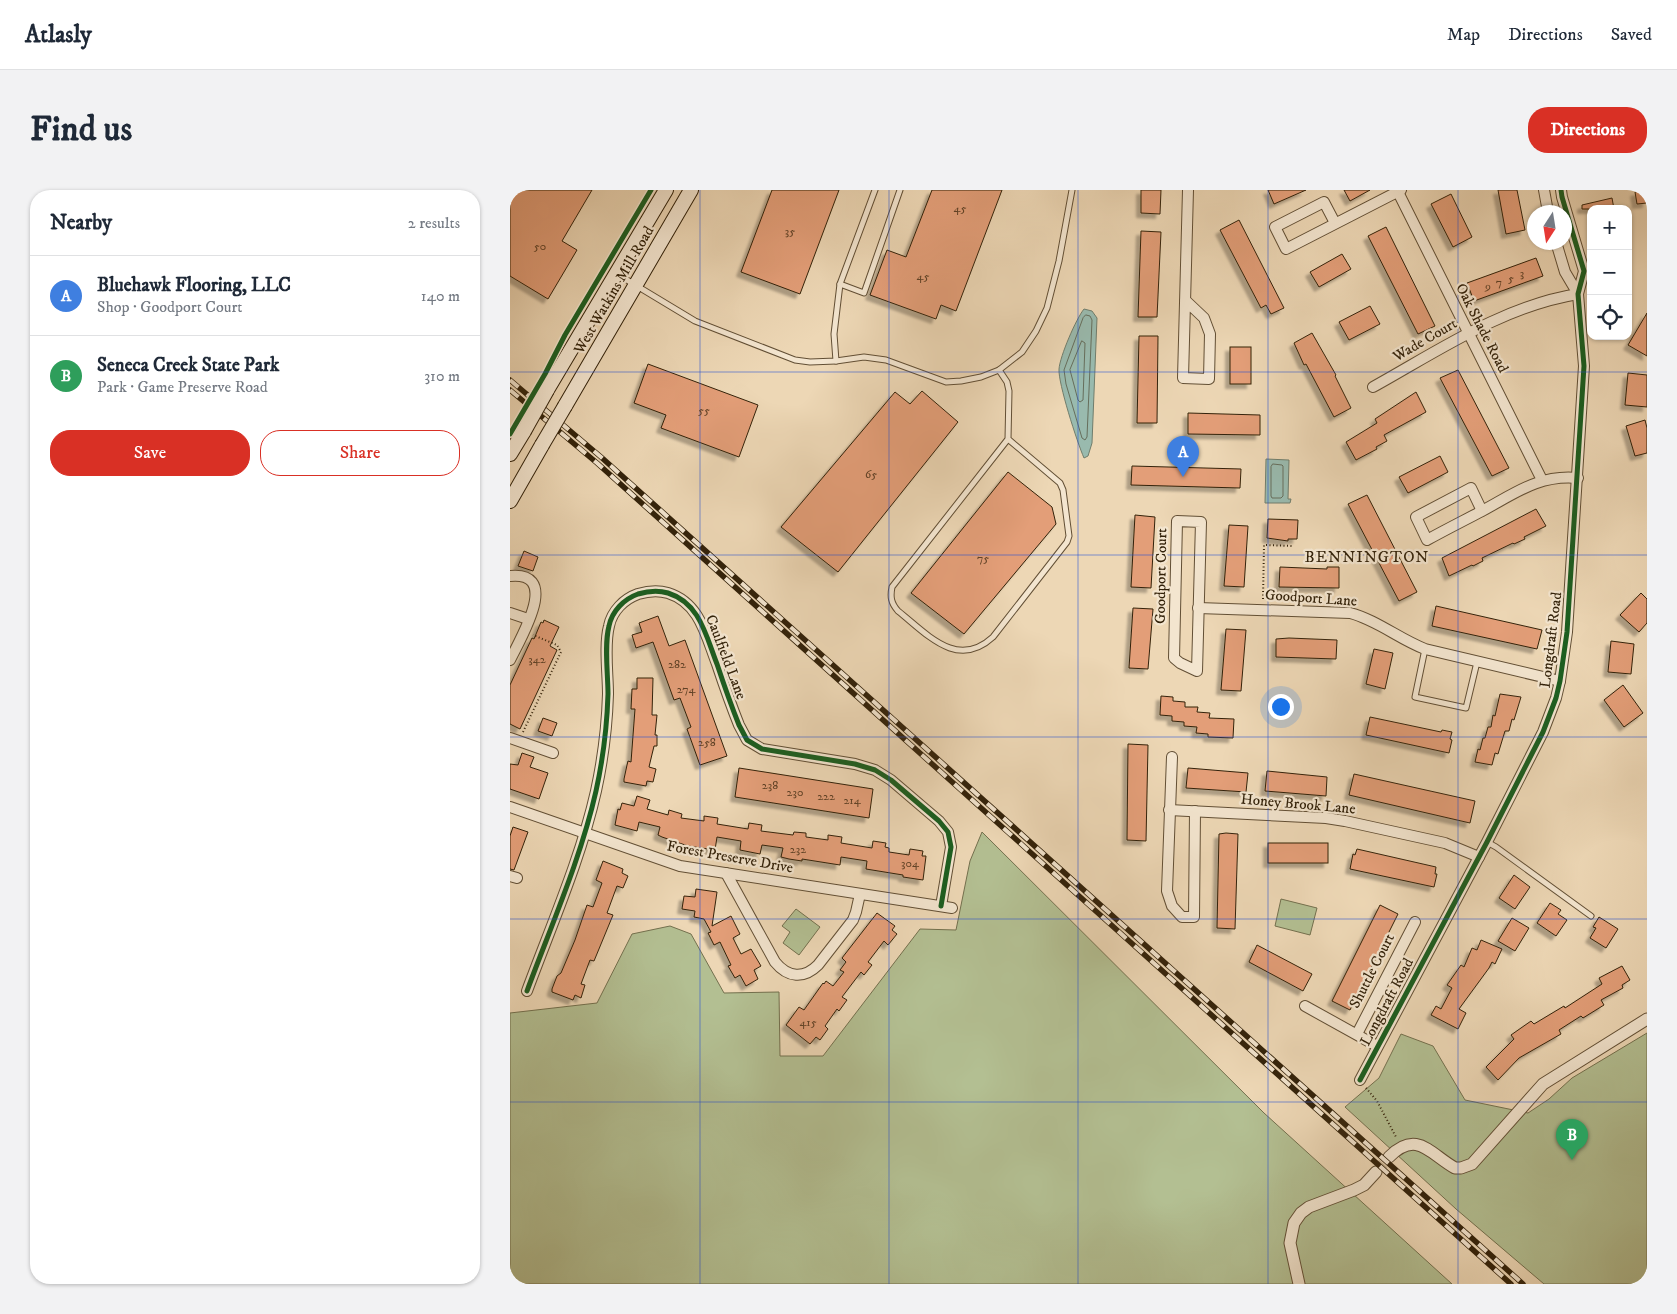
<!DOCTYPE html>
<meta charset="utf-8">
<style>
:root{--surface:#fff;--page:#f2f2f3;--text:#1f2937;--muted:#747a83;--line:#e0e1e3;--accent:#d93025}
body{margin:0;font-family:"IM FELL DW Pica",serif;background:var(--page);color:var(--text)}
.controls{position:absolute;right:15px;top:15px;display:grid;overflow:hidden;border-radius:10px;box-shadow:0 1px 4px #0004}
.controls button{width:45px;height:45px;display:grid;place-items:center;padding:0;border:0;border-bottom:1px solid var(--line);background:var(--surface);color:var(--text);font:25px sans-serif}
.compass{position:absolute;left:1017px;top:15px;width:45px;height:45px;border-radius:50%;background:var(--surface);box-shadow:0 1px 4px #0004;rotate:192deg}
.you{position:absolute;left:770px;top:516px;width:18px;height:18px;margin:-12px;border:4px solid #fff;border-radius:50%;background:#1a73e8;box-shadow:0 0 0 8px #1a73e833}
.badge{display:grid;place-items:center;width:32px;height:32px;border-radius:50%;background:var(--accent);color:#fff;font-size:16px;font-weight:700}
.pin{position:absolute;translate:-50% -41px;filter:drop-shadow(0 1px 2px #0008)}
.pin::after{content:'';position:absolute;top:26px;width:18px;height:15px;background:inherit;clip-path:polygon(0 0,100% 0,50% 100%)}
.list{margin:0;padding:0;list-style:none}
h2{display:flex;justify-content:space-between;align-items:center;height:65px;margin:0;padding:0 20px;font-size:21px}
h2 small{font-size:16px;font-weight:400;color:var(--muted)}
.list li{display:grid;grid-template-columns:32px 1fr auto;gap:15px;align-items:center;box-sizing:border-box;height:80px;padding:0 20px;border-top:1px solid var(--line)}
.list b{display:block;font-size:19px;white-space:nowrap}
.list p{margin:0;font-size:16px;white-space:nowrap;color:var(--muted)}
.list em{font-size:16px;font-style:normal;color:var(--muted)}
.actions{display:flex;gap:10px;padding:15px 20px}
.actions a{flex:1;padding:11px 0;border:1px solid var(--accent);border-radius:20px;text-align:center;font-size:18px;color:var(--accent)}
.actions .main{background:var(--accent);color:#fff}
.icon{flex:none;width:28px;height:28px;fill:none;stroke:currentColor;stroke-width:2;stroke-linecap:round;stroke-linejoin:round}
.map{position:relative;flex:none;width:1137px;height:1094px;overflow:hidden;border-radius:20px}
header{display:flex;align-items:center;gap:30px;box-sizing:border-box;height:70px;padding:0 25px;background:var(--surface);border-bottom:1px solid var(--line)}
header strong{font-size:24px}
nav{display:flex;gap:28px;margin-inline-start:auto;font-size:18px}
.intro{display:flex;align-items:center;justify-content:space-between;box-sizing:border-box;height:120px;padding:0 30px}
h1{margin:0;font-size:35px}
.button{padding:12px 22px;border-radius:20px;background:var(--accent);color:#fff;font-size:18px;font-weight:700}
main{display:flex;gap:30px;padding:0 30px}
aside{flex:1;background:var(--surface);border-radius:20px;box-shadow:0 1px 4px #0004}
.map>svg:first-child{display:block}
.green{fill:#b3bf92;stroke:#73704e}
.water{fill:#99baae;stroke:#707d6c}
.lines{fill:none;stroke-linecap:round;stroke-linejoin:round}
.shore{stroke:#666e5c;stroke-width:1}
.building{fill:#e39e78;stroke:#33220a;filter:url(#shadow)}
.tertiary-tunnel{stroke:#c8b393;stroke-width:11;stroke-dasharray:11 5.5;stroke-linecap:butt}
.service-casing{stroke:#624f35;stroke-width:7}
.minor-casing{stroke:#624f35;stroke-width:12}
.tertiary-casing{stroke:#624f35;stroke-width:13}
.secondary-casing{stroke:#33220a;stroke-width:16}
.path{stroke:#33220a;stroke-width:2;stroke-dasharray:1 2.5;stroke-linecap:butt}
.service{stroke:#f3e5cf;stroke-width:5}
.minor{stroke:#f3e5cf;stroke-width:10}
.tertiary{stroke:#f3e5cf;stroke-width:11}
.secondary{stroke:#f3e5cf;stroke-width:14}
.rail-casing{stroke:#33220a;stroke-width:5.5}
.rail{stroke:#f3e5cf;stroke-width:4;stroke-dasharray:11;stroke-linecap:butt}
.secondary-bridge-casing{stroke:#33220a;stroke-width:16;stroke-linecap:butt}
.secondary-bridge{stroke:#f3e5cf;stroke-width:14}
.cycleway-casing{stroke:#f3e5cf;stroke-width:8}
.cycleway{stroke:#1b5e20;stroke-width:5}
.grid{fill:none;stroke:#1d4ed8;stroke-width:1;stroke-opacity:0.55}
.labels{text-anchor:middle;dominant-baseline:central;stroke-width:4.5;stroke-linejoin:round;paint-order:stroke}
.number-label{font-size:12px;fill:#5f4126}
.street-label{font-size:15px;fill:#33220a;stroke:#f3e5cf}
.neighbourhood-label{font-size:16px;letter-spacing:1px;fill:#33220a;stroke:#f3e5cf}
</style>
<header>
<strong>Atlasly</strong>
<nav><a>Map</a><a>Directions</a><a>Saved</a></nav>
</header>
<div class="intro"><h1>Find us</h1><a class="button">Directions</a></div>
<main>
<aside>
<h2>Nearby<small>2 results</small></h2>
<ul class="list">
<li><span class="badge" style="background:#3f7fe0">A</span><div><b>Bluehawk Flooring, LLC</b><p>Shop · Goodport Court</p></div><em>140 m</em></li>
<li><span class="badge" style="background:#2e9e5b">B</span><div><b>Seneca Creek State Park</b><p>Park · Game Preserve Road</p></div><em>310 m</em></li>
</ul>
<div class="actions"><a class="main">Save</a><a>Share</a></div>
</aside>
<div class="map">
<svg width="1137" height="1094" viewBox="0 0 1137 1094">
<defs>
<filter id="shadow"><feDropShadow dx="-4.5" dy="4.5" stdDeviation="1" flood-color="#0004"/></filter>
</defs>
<rect width="100%" height="100%" fill="#edd7b5"/>
<filter id="stains"><feTurbulence type="fractalNoise" baseFrequency=".004" numOctaves="4"/><feColorMatrix values="0 0 0 0 .2 0 0 0 0 .09 0 0 0 0 .02 0 0 0 .5 -.17"/></filter>
<radialGradient id="worn" r=".72"><stop offset=".6" stop-color="#630" stop-opacity="0"/><stop offset="1" stop-color="#630" stop-opacity=".3"/></radialGradient>
<g class="green">
<path d="M472,642L754,923L942,1094H0V823L87,813L122,744L160,736L181,744L214,803L269,802L270,866H313L410,739L446,740L460,671Z"/>
<path d="M771,709L807,718L800,745L765,736Z"/>
<path d="M286,719L310,737L289,765L273,753L280,742L272,736Z"/>
<path d="M1137,843V1094H1034L946,1019L835,917L869,888L891,844L923,856L955,910L1018,923L1039,909L1062,888Z"/>
</g>
<g class="water">
<path d="M574,119L582,121L587,128L582,253L578,266L574,268C567,252 548,193 549,179C550,166 566,129 574,119Z"/>
<path d="M756,269L779,270L778,309H781L780,313H755Z"/>
</g>
<g class="lines">
<g class="shore">
<path d="M576,125L580,126L582,130L577,247L575,250L572,248L556,194L554,180L573,128Z"/>
<path d="M572,151L575,153L573,210L570,212L568,210L560,180Z"/>
<path d="M763,274L772,275L773,276V306L771,308H762L761,306V277Z"/>
</g>
</g>
<g class="building">
<path d="M2,0H82L52,51L67,60L38,109L0,86V4Z"/>
<path d="M262,0H329L290,104L231,82Z"/>
<path d="M422,0H492L446,121L431,115L426,129L360,105L377,60L396,67Z"/>
<path d="M631,0H651L650,24L631,23Z"/>
<path d="M758,0H796L764,14Z"/>
<path d="M834,0H860L840,11Z"/>
<path d="M988,0H1007L1015,40L996,44Z"/>
<path d="M1137,0V13L1127,14L1125,2Z"/>
<path d="M941,4L962,47L943,57L921,14Z"/>
<path d="M1102,8L1104,19H1072V15Z"/>
<path d="M729,30L774,118L761,124L756,115L751,118L710,40Z"/>
<path d="M876,37L925,136L908,144L858,46Z"/>
<path d="M631,41L651,42L647,127H628Z"/>
<path d="M832,64L841,79L809,97L800,82Z"/>
<path d="M1026,68L1033,86L964,111L957,93Z"/>
<path d="M860,116L870,134L839,150L829,132Z"/>
<path d="M1137,123V166L1118,155Z"/>
<path d="M802,143L826,185L825,186L841,218L824,227L796,174L794,175L784,153Z"/>
<path d="M629,146H648L647,233H627Z"/>
<rect x="720" y="157" width="21" height="37"/>
<path d="M138,174L248,215L229,267L151,238L156,225L124,213Z"/>
<path d="M948,180L999,278L982,286L930,188Z"/>
<path d="M1118,183L1137,185V217L1115,215Z"/>
<path d="M412,201L448,232L328,382L271,337L385,202L400,214Z"/>
<path d="M906,202L916,222L874,245L877,251L866,257L867,259L846,270L836,252L867,233L865,229Z"/>
<path d="M678,223L750,225V245L678,244Z"/>
<path d="M1135,230L1137,238V263L1125,266L1116,236Z"/>
<path d="M930,266L938,282L898,303L889,287Z"/>
<path d="M622,276L731,279L730,298L621,295Z"/>
<path d="M498,282L542,317L546,334L454,444L401,403Z"/>
<path d="M857,305L907,402L889,411L838,314Z"/>
<path d="M1026,319L1036,336L1014,347L1015,349L1004,354L1003,353L972,368L973,371L963,376L962,375L939,386L932,368Z"/>
<path d="M625,325L645,327L641,398L621,397Z"/>
<path d="M758,329L788,330L787,349H778V351L757,348Z"/>
<path d="M719,335L738,336L734,397L714,396Z"/>
<path d="M14,361L28,367L23,381L8,376Z"/>
<path d="M770,377L817,379V377H829V398L769,397Z"/>
<path d="M1131,403L1137,409V433L1129,442L1110,425Z"/>
<path d="M926,416L1032,440L1027,459L922,436Z"/>
<path d="M623,418L643,419L638,479L619,478Z"/>
<path d="M148,426L159,456L175,450L217,566L190,575L177,539L181,537L170,508L164,510L143,452L126,458L122,445L132,442L129,433Z"/>
<path d="M34,430L49,437L40,456L47,460L10,539L0,534V495L22,448L24,449L31,432L33,433Z"/>
<path d="M716,439L736,440L731,501L711,500Z"/>
<path d="M779,448L827,450L826,469L766,467V449Z"/>
<path d="M1101,451L1124,454L1121,484L1098,482Z"/>
<path d="M864,459L883,463L875,499L856,494Z"/>
<path d="M127,488H143L142,525H147L145,545H147V556H144L139,577L146,579L143,592L137,591L136,596L114,592V589L117,575L118,571L121,572L125,519H121L122,499H127Z"/>
<path d="M1113,495L1133,523L1114,537L1094,510Z"/>
<path d="M990,504L1011,507L1004,530L1002,529L999,541H995L988,564L985,563L982,575L965,572L968,559L970,560L973,548H975L978,537H981L983,525L985,526Z"/>
<path d="M651,506L663,507V511L675,512V517H688L687,522L700,523L699,528L724,529L723,548L698,547V544L686,543L687,537L674,536V532L662,531V526L650,525Z"/>
<path d="M860,527L931,542L932,540L942,542L940,549L942,550L939,563L856,545Z"/>
<path d="M33,528L47,533L42,546L28,541Z"/>
<path d="M618,554L638,555L636,651L617,650Z"/>
<path d="M12,563L24,567L20,577L38,583L29,609L0,599V574L8,575Z"/>
<path d="M229,578L363,599L359,628L225,607Z"/>
<path d="M678,578L738,583L736,602L676,598Z"/>
<path d="M757,581L817,587L816,606L755,601Z"/>
<path d="M844,584L965,611L960,633L839,605Z"/>
<path d="M127,606L140,610L137,619L158,625L159,620L172,624L171,628L194,631V626L208,628L207,634L238,639L239,633L252,635L251,641L283,645L284,642L296,643V647L318,650V645L332,647L331,653L362,658L363,651L376,653L375,657L379,658V662L399,665L400,659L413,661L412,666H416L413,690L393,687V685L356,679L357,671L331,667L330,675L292,669V671L279,669L271,667L273,658L252,655L250,664L230,660L231,651L207,647L205,660L178,656L152,647L148,645L150,637L129,632L127,641L105,635L108,619L110,620L112,613L124,616Z"/>
<path d="M3,637L18,642L4,680L0,679V646Z"/>
<path d="M716,643L728,644L725,739L707,738L709,644Z"/>
<rect x="758" y="653" width="60" height="20"/>
<path d="M847,659L926,677L925,684H927L924,697L840,679L843,664L845,665Z"/>
<path d="M93,671L113,679L112,683L118,686L113,698L107,696L97,723L103,725L84,771L80,770L71,794L75,795L71,808L65,805L63,810L42,802V799L47,786L51,783L65,750L77,715L83,717L92,693L86,690Z"/>
<path d="M1004,685L1020,697L1005,719L989,708Z"/>
<path d="M186,699L207,702L202,736L221,726L230,744L223,748L231,764L241,759L251,776L244,780L248,789L236,796L230,785L225,788L218,776L221,775L210,752L204,755L198,743L201,742L194,729L184,727L185,721L172,719L174,706L185,707Z"/>
<path d="M1040,713L1051,720L1048,724L1057,730L1046,746L1027,733Z"/>
<path d="M870,715L888,724L840,820L822,811Z"/>
<path d="M367,723L385,736L382,740L387,744L378,755L374,751L358,772L362,775L354,785L351,782L332,807L337,810L329,821L327,819L315,836L318,839L310,850L306,847L300,854L276,835L289,817L294,820L313,793L314,794L316,791L323,796L334,782L330,780L336,772L332,768Z"/>
<path d="M1089,727L1108,739L1096,758L1080,748L1086,738L1083,737Z"/>
<path d="M1002,728L1019,738L1005,761L988,751Z"/>
<path d="M971,750L992,759L985,774L982,772L979,778L949,819L956,823L948,839L921,825L926,816L931,819L942,798L937,795L951,775L954,777L962,758L967,760Z"/>
<path d="M747,755L802,784L793,801L739,772Z"/>
<path d="M1112,776L1120,790L1112,795L1113,798L1091,810L1094,815L1073,828L1071,826L1049,840L1051,844L1009,868L988,890L976,877L1004,849L1001,845L1021,831L1024,834L1054,816L1055,818L1092,794L1089,788Z"/>
</g>
<g class="lines">
<path class="tertiary-tunnel" d="M866,982L879,967"/>
<g class="service-casing">
<g id="service">
<path d="M107,84L185,131L285,170L300,172L326,171L354,167L376,170L436,192L451,191L471,187L489,180L512,162L526,141L537,118L549,71L562,0"/>
<path d="M330,94L354,103L390,0"/>
<path d="M326,171L324,144L330,94L365,0"/>
<path d="M489,180L497,192L499,201L498,249L382,397C380,407 381,413 388,421C417,444 447,480 483,447L557,352L559,346L553,300L550,293L498,249"/>
<path d="M915,459L905,507L956,518L967,472"/>
<path d="M977,652L986,657L1081,726"/>
</g>
</g>
<g class="minor-casing">
<g id="minor">
<path d="M887,0L1032,290"/>
<path d="M1034,0L1038,22"/>
<path d="M825,33L814,12L765,37L776,59L891,0"/>
<path d="M1046,52L1055,82L1068,104"/>
<path d="M675,110L694,128L700,144L699,189L673,188L678,0"/>
<path d="M863,197C928,161 993,116 1068,104"/>
<path d="M972,321L961,298L906,327L917,350C935,340 953,331 972,321C1004,304 1029,284 1068,288"/>
<path d="M667,331L691,332L687,481L670,473L664,468Z"/>
<path d="M0,386C52,381 10,449 0,470"/>
<path d="M688,418L840,423C867,430 889,449 915,459L1050,491"/>
<path d="M0,423L18,429"/>
<path d="M0,548L43,563"/>
<path d="M662,567L657,701L662,716L672,727H684L685,621"/>
<path d="M0,617L170,676L442,718"/>
<path d="M659,620L816,628L835,631L935,653L969,667"/>
<path d="M216,683L265,772C278,788 294,789 308,775L343,730L346,722L350,704"/>
<path d="M0,686L7,688"/>
<path d="M17,801C41,736 71,668 86,601C93,569 97,537 98,504C98,484 94,455 99,436C102,421 114,409 128,404C138,401 148,400 158,403C190,413 196,446 207,474C214,495 221,515 229,535L237,550L252,559L345,574L365,580L381,590L429,631L438,642L441,657L431,716"/>
<path d="M795,816L867,856"/>
<path d="M847,844L905,732"/>
<path d="M850,890L977,652L1033,542L1046,508L1050,491L1057,442L1074,176L1068,104L1074,81L1052,7L1051,0"/>
</g>
</g>
<g class="tertiary-casing">
<g id="tertiary">
<path d="M879,967C907,939 920,964 945,978H951L962,974L1033,894L1137,829"/>
<path d="M789,1094L780,1053L784,1033L791,1023L799,1017L844,1000L854,995L866,982"/>
</g>
</g>
<g class="secondary-casing">
<g id="secondary">
<path d="M37,200L156,0"/>
<path d="M55,216L181,0"/>
<path d="M0,264L14,241"/>
<path d="M0,311L32,255"/>
</g>
</g>
<g class="path">
<path d="M753,409L754,355L783,356"/>
<path d="M13,542L51,462L47,455L23,445"/>
<path d="M856,898L867,911L886,947"/>
</g>
<use href="#service" class="service"/>
<use href="#minor" class="minor"/>
<use href="#tertiary" class="tertiary"/>
<use href="#secondary" class="secondary"/>
<g class="rail-casing">
<g id="rail">
<path d="M0,190L91,267L1013,1094"/>
<path d="M0,200L87,273L1001,1094"/>
</g>
</g>
<use href="#rail" class="rail"/>
<g class="secondary-bridge-casing">
<g id="secondary-bridge">
<path d="M14,241L37,200"/>
<path d="M32,255L55,216"/>
</g>
</g>
<use href="#secondary-bridge" class="secondary-bridge"/>
<g class="cycleway-casing">
<g id="cycleway">
<path d="M0,244L35,184L55,145L141,0"/>
<path d="M17,801C41,736 71,668 86,601C93,569 97,537 98,504C98,484 94,455 99,436C102,421 114,409 128,404C138,401 148,400 158,403C190,413 196,446 207,474C214,495 221,515 229,535L237,550L252,559L345,574L365,580L381,590L429,631L438,642L441,657L431,716"/>
<path d="M850,890L977,652L1033,542L1046,508L1050,491L1057,442L1074,176L1068,104L1074,81L1052,7L1051,0"/>
</g>
</g>
<use href="#cycleway" class="cycleway"/>
</g>
<path class="grid" d="M190,0V1094M379,0V1094M568,0V1094M758,0V1094M948,0V1094M0,182H1137M0,365H1137M0,547H1137M0,729H1137M0,912H1137"/>
<g class="labels">
<g class="number-label">
<text x="450" y="18">45</text>
<text x="280" y="41">35</text>
<text x="30" y="56">50</text>
<text x="1012" y="83">3</text>
<text x="413" y="86">45</text>
<text x="1001" y="88">5</text>
<text x="989" y="92">7</text>
<text x="978" y="96">9</text>
<text x="194" y="220">55</text>
<text x="361" y="284">65</text>
<text x="473" y="368">75</text>
<text x="27" y="469">342</text>
<text x="167" y="474">282</text>
<text x="176" y="499">274</text>
<text x="197" y="552">258</text>
<text x="260" y="595">238</text>
<text x="285" y="602">230</text>
<text x="316" y="606">222</text>
<text x="342" y="610">214</text>
<text x="288" y="659">232</text>
<text x="400" y="673">304</text>
<text x="298" y="832">415</text>
</g>
<g class="street-label">
<text transform="translate(104 100) rotate(-60)">West Watkins Mill Road</text>
<text transform="translate(972 138) rotate(63)">Oak Shade Road</text>
<text transform="translate(915 150) rotate(-30)">Wade Court</text>
<text transform="translate(651 386) rotate(-89)">Goodport Court</text>
<text transform="translate(801 408) rotate(4)">Goodport Lane</text>
<text transform="translate(1041 450) rotate(-83)">Longdraft Road</text>
<text transform="translate(216 467) rotate(69)">Caulfield Lane</text>
<text transform="translate(788 614) rotate(5)">Honey Brook Lane</text>
<text transform="translate(220 667) rotate(10)">Forest Preserve Drive</text>
<text transform="translate(862 781) rotate(-63)">Shuttle Court</text>
<text transform="translate(877 812) rotate(-62)">Longdraft Road</text>
</g>
<g class="neighbourhood-label">
<text x="857" y="367">BENNINGTON</text>
</g>
</g>
<rect width="100%" height="100%" filter="url(#stains)"/>
<rect width="100%" height="100%" fill="url(#worn)"/>
</svg>
<div class="controls">
<button>+</button>
<button>−</button>
<button><svg class="icon" aria-label="locate" viewBox="0 0 24 24"><circle cx="12" cy="12" r="6"/><path d="M12 2v4M12 18v4M2 12h4M18 12h4"/></svg></button>
</div>
<svg class="compass" viewBox="-18 -18 36 36"><path d="M0-13l5 13h-10z" fill="#e53935"/><path d="M0 13l5-13h-10z" fill="#747a83"/></svg>
<div class="you"></div>
<div class="pin badge" style="left:673px;top:287px;background:#3f7fe0">A</div>
<div class="pin badge" style="left:1062px;top:970px;background:#2e9e5b">B</div>
</div>
</main>
